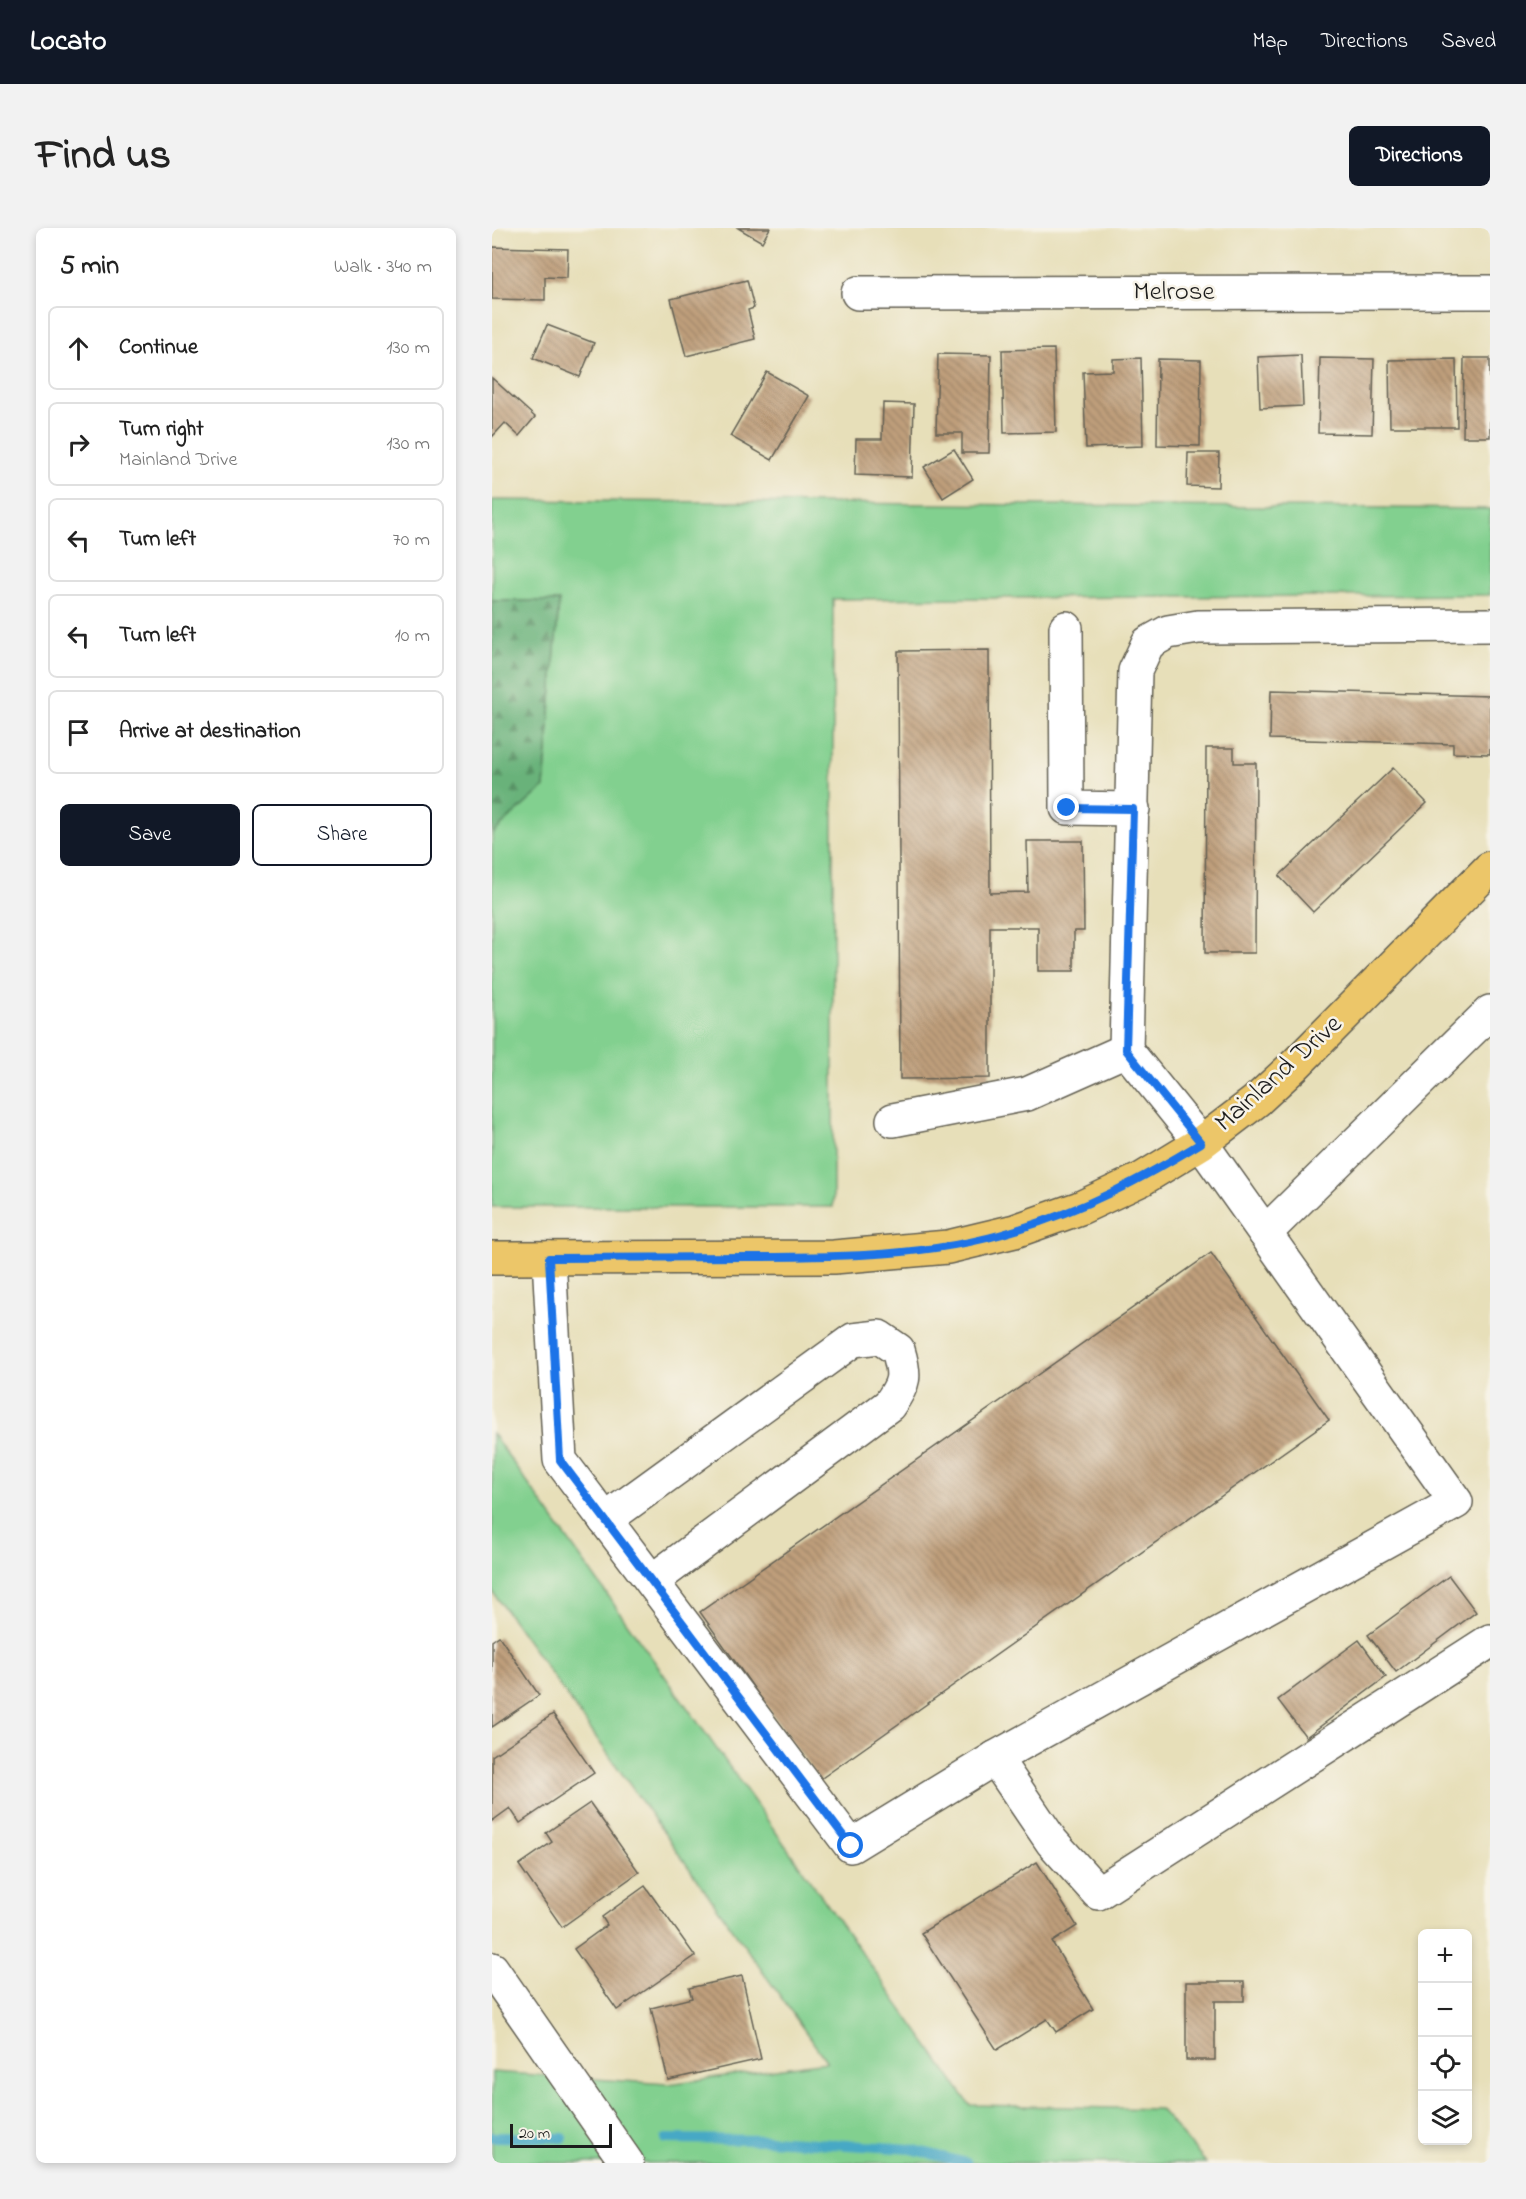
<!DOCTYPE html>
<meta charset="utf-8">
<style>
:root{--surface:#fff;--page:#f2f2f2;--text:#222;--muted:#767676;--line:#e0e0e0;--accent:#111827}
body{margin:0;font-family:"Indie Flower",sans-serif;background:var(--page);color:var(--text)}
.controls{position:absolute;right:18px;bottom:18px;display:grid;overflow:hidden;border-radius:9px;box-shadow:0 3px 9px #0003}
.controls button{width:54px;height:54px;display:grid;place-items:center;padding:0;border:0;border-bottom:2px solid var(--line);background:var(--surface);color:var(--text);font:30px sans-serif}
.scale{position:absolute;left:18px;bottom:15px;width:102px;box-sizing:border-box;padding-left:6px;border:3px solid #1c1c1c;border-top:0;font-size:16px;line-height:21px;white-space:nowrap;color:#1c1c1c;-webkit-text-stroke:4px #f7f3e8;paint-order:stroke}
.stop{position:absolute;width:18px;height:18px;margin:-14px;border:4px solid #1a73e8;border-radius:50%;background:#fff}
.stop.end{background:#1a73e8;border-color:#fff;box-shadow:0 2px 6px #0008}
.list{margin:0;padding:0;list-style:none}
h2{display:flex;justify-content:space-between;align-items:center;height:78px;margin:0;padding:0 24px;font-size:26px}
h2 small{font-size:20px;font-weight:400;color:var(--muted)}
.list li{display:grid;grid-template-columns:39px 1fr auto;gap:18px;align-items:center;box-sizing:border-box;height:84px;margin:0 12px 12px;padding:0 12px;border:2px solid var(--line);border-radius:9px}
.list b{display:block;font-size:22px;white-space:nowrap}
.list p{margin:0;font-size:20px;white-space:nowrap;color:var(--muted)}
.list em{font-size:20px;font-style:normal;color:var(--muted)}
.actions{display:flex;gap:12px;padding:18px 24px}
.actions a{flex:1;padding:14px 0;border:2px solid var(--accent);border-radius:9px;text-align:center;font-size:21px;color:var(--accent)}
.actions .main{background:var(--accent);color:#fff}
.icon{flex:none;width:33px;height:33px;fill:none;stroke:currentColor;stroke-width:2;stroke-linecap:round;stroke-linejoin:round}
.map{position:relative;flex:none;width:998px;height:1935px;overflow:hidden;border-radius:9px}
header{display:flex;align-items:center;gap:36px;box-sizing:border-box;height:84px;padding:0 30px;background:var(--accent);color:#fff}
header strong{font-size:28px}
nav{display:flex;gap:33px;margin-inline-start:auto;font-size:21px}
.intro{display:flex;align-items:center;justify-content:space-between;box-sizing:border-box;height:144px;padding:0 36px}
h1{margin:0;font-size:42px}
.button{padding:15px 27px;border-radius:9px;background:var(--accent);color:#fff;font-size:21px;font-weight:700}
main{display:flex;gap:36px;padding:0 36px}
aside{flex:1;background:var(--surface);border-radius:9px;box-shadow:0 3px 9px #0003}
.map>svg:first-child{display:block}
.green{fill:#82d08f;stroke:#4f7656;stroke-width:1.5}
.forest{fill:url(#forest-firs);stroke:#42674b;stroke-width:1.5}
.lines{fill:none;stroke-linecap:round;stroke-linejoin:round}
.stream{stroke:#46a8c5;stroke-width:10}
.building{fill:url(#building-back-hatch)}
.minor-casing{stroke:#636053;stroke-width:36}
.major-casing{stroke:#636053;stroke-width:36}
.minor{stroke:#fff;stroke-width:33}
.major{stroke:#ecc669;stroke-width:33}
.route{stroke:#1a73e8;stroke-width:8}
.labels{text-anchor:middle;dominant-baseline:central;stroke-width:5;stroke-linejoin:round;paint-order:stroke}
.street-label{font-size:27px;fill:#1c1c1c;stroke:#f7f3e8}
</style>
<header>
<strong>Locato</strong>
<nav><a>Map</a><a>Directions</a><a>Saved</a></nav>
</header>
<div class="intro"><h1>Find us</h1><a class="button">Directions</a></div>
<main>
<aside>
<h2>5 min<small>Walk · 340 m</small></h2>
<ul class="list">
<li><svg class="icon" aria-label="ahead" viewBox="0 0 24 24"><path d="M12 20V5M6 11l6-6 6 6"/></svg><div><b>Continue</b></div><em>130 m</em></li>
<li><svg class="icon" aria-label="right" viewBox="0 0 24 24"><path d="M7 20v-9h11M14 6l5 5-5 5"/></svg><div><b>Turn right</b><p>Mainland Drive</p></div><em>130 m</em></li>
<li><svg class="icon" aria-label="left" viewBox="0 0 24 24"><path d="M17 20v-9H6M10 6l-5 5 5 5"/></svg><div><b>Turn left</b></div><em>70 m</em></li>
<li><svg class="icon" aria-label="left" viewBox="0 0 24 24"><path d="M17 20v-9H6M10 6l-5 5 5 5"/></svg><div><b>Turn left</b></div><em>10 m</em></li>
<li><svg class="icon" aria-label="arrive" viewBox="0 0 24 24"><path d="M6 21V4h12l-3 4 3 4H6"/></svg><div><b>Arrive at destination</b></div></li>
</ul>
<div class="actions"><a class="main">Save</a><a>Share</a></div>
</aside>
<div class="map">
<svg width="998" height="1935" viewBox="0 0 998 1935">
<defs>
<pattern id="forest-firs" width="22" height="20" patternUnits="userSpaceOnUse" patternTransform="scale(1.5)"><rect width="22" height="20" fill="#69b27a"/><path d="M5 1l3.5 6h-7zM16 11l3.5 6h-7z" fill="#569063"/></pattern>
<pattern id="building-back-hatch" width="6" height="6" patternUnits="userSpaceOnUse" patternTransform="scale(1.5)"><rect width="6" height="6" fill="#bf9f7c"/><path d="M-1 5l2 2M0 0l6 6M5-1l2 2" fill="none" stroke="#9a8165"/></pattern>
</defs>
<rect width="100%" height="100%" fill="#f7f3e8"/>
<filter id="ink" filterUnits="userSpaceOnUse"><feTurbulence type="fractalNoise" baseFrequency=".0167" numOctaves="2"/><feDisplacementMap in="SourceGraphic" scale="12" xChannelSelector="R" yChannelSelector="G"/><feConvolveMatrix kernelMatrix="1 2 1 2 8 2 1 2 1" color-interpolation-filters="sRGB"/></filter>
<filter id="wash" filterUnits="userSpaceOnUse"><feTurbulence type="fractalNoise" baseFrequency=".008" numOctaves="4" result="noise"/><feDisplacementMap in="SourceGraphic" scale="24" xChannelSelector="R" yChannelSelector="G"/><feGaussianBlur stdDeviation="1.35" result="paint"/><feColorMatrix in="noise" values="0 0 0 0 0 0 0 0 0 0 0 0 0 0 0 0 0 1.4 0 .05"/><feComposite in="paint" operator="in"/></filter>
<g filter="url(#wash)">
<rect width="100%" height="100%" fill="#e7dfb9"/>
<g class="green">
<path d="M0,272L998,281V367L341,371V979H0V606L52,559L67,373H0Z"/>
<path d="M0,1205L478,1877L668,1881L714,1935H0V1844L176,1856L335,1834L0,1363Z"/>
</g>
<path class="forest" d="M0,373H67L52,559L0,606Z"/>
<g class="lines">
<g class="stream">
<path d="M0,1909L71,1910"/>
<path d="M174,1911L277,1912L419,1921L475,1935"/>
</g>
</g>
<g id="blocks">
<g class="building">
<path d="M246,0H278L270,14Z"/>
<path d="M0,19L76,21L75,50L53,49V72L0,71Z"/>
<path d="M255,52L262,80L256,82L263,111L194,128L179,71Z"/>
<path d="M55,97L102,115L88,149L41,130Z"/>
<path d="M562,121L564,204L512,205L510,122Z"/>
<path d="M446,126L499,127L497,225H470V205H444Z"/>
<path d="M809,127L811,178L768,180L766,129Z"/>
<path d="M649,130L651,218L594,220L591,144L621,143V131Z"/>
<path d="M828,130L882,131L880,206L826,205Z"/>
<path d="M972,130H998V209H971Z"/>
<path d="M666,131L709,132L708,218L665,217Z"/>
<path d="M964,131L965,199H898L897,132Z"/>
<path d="M275,144L317,168L280,232L238,208Z"/>
<path d="M0,150L43,189L27,208L13,195L0,209Z"/>
<path d="M391,175L422,176L420,249L363,247L364,211H390Z"/>
<path d="M462,221L481,251L451,270L432,239Z"/>
<path d="M696,225H727L726,259L695,258Z"/>
<path d="M497,422L498,665L536,664L535,613H591L592,703H582V743H546V699H498V850L408,851L406,423Z"/>
<path d="M779,462L998,468V526L961,525V516L778,511Z"/>
<path d="M714,520H742V535H764L763,725H713Z"/>
<path d="M901,540L935,575L821,684L787,648Z"/>
<path d="M719,1025L837,1192L327,1552L208,1384Z"/>
<path d="M957,1348L984,1384L904,1444L876,1407Z"/>
<path d="M7,1408L47,1467L0,1499V1413Z"/>
<path d="M867,1412L894,1449L814,1509L786,1472Z"/>
<path d="M61,1486L102,1545L28,1595L18,1580L0,1593V1528Z"/>
<path d="M98,1575L147,1644L70,1699L27,1637L60,1614L54,1605Z"/>
<path d="M545,1634L585,1698L560,1714L601,1781L564,1804L555,1791L505,1822L429,1705Z"/>
<path d="M153,1658L203,1728L125,1782L82,1721L115,1697L110,1689Z"/>
<path d="M250,1748L269,1831L176,1852L159,1780L200,1770L197,1760Z"/>
<path d="M694,1754H752V1773H723V1832H694Z"/>
</g>
</g>
</g>
<g filter="url(#ink)">
<use href="#blocks" fill-opacity="0" stroke="#636053" stroke-width="1.5"/>
<g class="lines">
<g class="minor-casing">
<g id="minor">
<path d="M366,65L998,64"/>
<path d="M574,400L575,580L641,581"/>
<path d="M634,822L643,443L656,415L676,404L706,399L998,397"/>
<path d="M773,1005L998,784"/>
<path d="M57,1030L68,1232L359,1618L503,1530L964,1274L709,915L634,822L535,866L401,892"/>
<path d="M113,1292L361,1112L387,1109L406,1122C414,1148 413,1155 397,1177L160,1353"/>
<path d="M503,1530L560,1614L606,1665L998,1413"/>
<path d="M0,1741L135,1935"/>
</g>
</g>
<g class="major-casing">
<path id="major" d="M0,1030L342,1029L456,1019L523,1003L588,980L650,951L709,915L764,873L804,836L998,640"/>
</g>
<use href="#minor" class="minor"/>
<use href="#major" class="major"/>
</g>
</g>
<g class="lines" filter="url(#ink)">
<path class="route" d="M359,1618L68,1232L57,1030C124,1030 191,1029 258,1029C346,1029 439,1029 524,1002C593,981 648,952 709,915L634,822L641,581L575,580"/>
</g>
<g class="labels">
<g class="street-label">
<text x="682" y="64">Melrose</text>
<text transform="translate(787 846) rotate(-42)">Mainland Drive</text>
</g>
</g>
</svg>
<div class="controls">
<button>+</button>
<button>−</button>
<button><svg class="icon" aria-label="locate" viewBox="0 0 24 24"><circle cx="12" cy="12" r="6"/><path d="M12 2v4M12 18v4M2 12h4M18 12h4"/></svg></button>
<button><svg class="icon" aria-label="layers" viewBox="0 0 24 24"><path d="M12 4l9 5-9 5-9-5zM3 14l9 5 9-5"/></svg></button>
</div>
<div class="scale">20 m</div>
<div class="stop" style="left:359px;top:1618px"></div>
<div class="stop end" style="left:575px;top:580px"></div>
</div>
</main>
